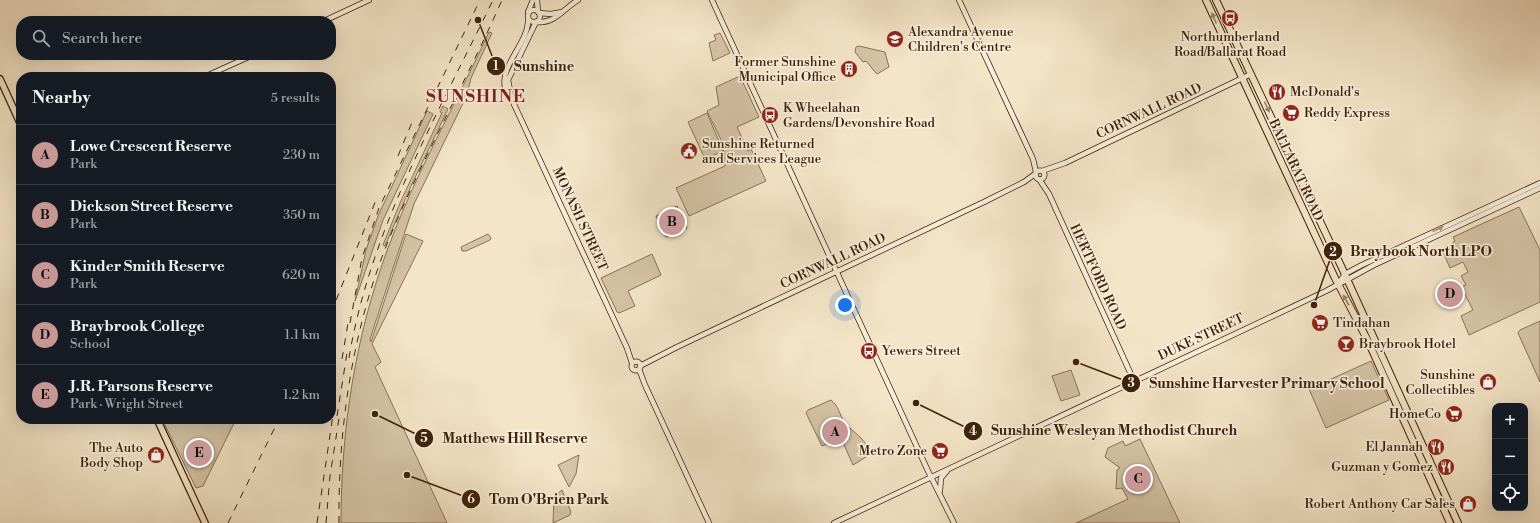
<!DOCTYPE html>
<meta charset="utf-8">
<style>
:root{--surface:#171b24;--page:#242831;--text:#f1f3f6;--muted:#9ea1a6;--line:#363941;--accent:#c59692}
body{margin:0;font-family:"Libre Bodoni",serif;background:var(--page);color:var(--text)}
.controls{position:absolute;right:12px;bottom:12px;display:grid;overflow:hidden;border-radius:8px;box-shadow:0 4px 16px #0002}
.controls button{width:36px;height:36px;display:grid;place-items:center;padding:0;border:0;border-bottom:1px solid var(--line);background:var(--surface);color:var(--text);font:20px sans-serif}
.you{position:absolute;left:845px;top:305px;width:14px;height:14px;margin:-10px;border:3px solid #fff;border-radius:50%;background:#1a73e8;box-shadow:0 0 0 6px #1a73e833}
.badge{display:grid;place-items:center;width:26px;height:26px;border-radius:50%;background:var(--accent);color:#111;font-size:13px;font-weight:700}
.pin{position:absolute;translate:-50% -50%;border:2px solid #fff;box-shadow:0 1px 4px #0006}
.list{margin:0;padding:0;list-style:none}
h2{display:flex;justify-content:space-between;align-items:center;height:52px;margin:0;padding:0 16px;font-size:17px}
h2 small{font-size:13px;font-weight:400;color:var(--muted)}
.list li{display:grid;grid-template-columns:26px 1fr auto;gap:12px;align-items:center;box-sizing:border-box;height:60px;padding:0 16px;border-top:1px solid var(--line)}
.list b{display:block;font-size:15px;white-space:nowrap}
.list p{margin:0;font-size:13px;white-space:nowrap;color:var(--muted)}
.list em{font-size:13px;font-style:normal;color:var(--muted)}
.icon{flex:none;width:22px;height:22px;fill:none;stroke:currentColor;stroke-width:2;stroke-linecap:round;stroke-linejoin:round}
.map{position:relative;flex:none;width:1540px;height:523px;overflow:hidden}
.search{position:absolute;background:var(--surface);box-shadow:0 4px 16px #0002;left:16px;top:16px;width:320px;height:44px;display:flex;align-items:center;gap:10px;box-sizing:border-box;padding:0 14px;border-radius:16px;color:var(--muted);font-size:15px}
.panel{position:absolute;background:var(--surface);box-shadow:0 4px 16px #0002;left:16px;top:72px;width:320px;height:352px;border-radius:16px}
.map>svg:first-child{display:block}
.green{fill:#d5c4a7;stroke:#8a7258}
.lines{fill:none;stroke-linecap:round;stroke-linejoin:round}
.secondary-casing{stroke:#3e2108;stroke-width:6}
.primary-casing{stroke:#3e2108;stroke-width:8}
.highway-casing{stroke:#3e2108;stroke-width:8}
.secondary{stroke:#f8eedb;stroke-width:4.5}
.primary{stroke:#f4e5c8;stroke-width:5.5}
.highway{stroke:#f4e5c8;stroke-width:6}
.rail{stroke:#3e2108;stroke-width:1;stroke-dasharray:7 7;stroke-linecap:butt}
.oneway{fill:#998368}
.oneway2{fill:#a4927c}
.labels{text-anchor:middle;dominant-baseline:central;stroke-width:3.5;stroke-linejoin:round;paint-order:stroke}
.poi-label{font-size:13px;fill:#3e2108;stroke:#f8eedb;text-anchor:start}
.street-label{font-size:13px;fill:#3e2108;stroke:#f8eedb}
.district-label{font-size:17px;font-weight:bold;letter-spacing:1px;fill:#7a1f14;stroke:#f8eedb}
.leader{fill:none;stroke:#3e2108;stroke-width:1.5}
.callout-dot{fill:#3e2108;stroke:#f8eedb;stroke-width:1.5}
.mark-label{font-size:12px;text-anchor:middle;font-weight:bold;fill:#fff}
.callout-label{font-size:14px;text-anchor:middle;font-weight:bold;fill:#3e2108;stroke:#f8eedb;stroke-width:3.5;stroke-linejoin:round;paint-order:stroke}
</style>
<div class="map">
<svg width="1540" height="523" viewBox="0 0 1540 523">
<rect width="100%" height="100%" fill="#f4e5c8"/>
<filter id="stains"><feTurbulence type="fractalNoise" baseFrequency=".005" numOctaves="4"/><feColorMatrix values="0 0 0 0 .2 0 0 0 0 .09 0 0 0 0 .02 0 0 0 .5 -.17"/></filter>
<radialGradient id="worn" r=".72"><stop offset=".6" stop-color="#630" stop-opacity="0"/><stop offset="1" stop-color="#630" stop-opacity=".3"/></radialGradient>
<g class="green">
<path d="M489,32L492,33L471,78L467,95L414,204L370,339L371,342L406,234L423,241L372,344L381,362L375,367L447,523H341C341,429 355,337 388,248C415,174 456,104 489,32Z"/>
<path d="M720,33L730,53L713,61L709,43L716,40L714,35Z"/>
<path d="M859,46L885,52L889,67L877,74L875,72L866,61L863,62L855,52L856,47Z"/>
<path d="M740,76L759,117L737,127L748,151L751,149L766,181L689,216L676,188L725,166L723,144L707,111L719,105L716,87Z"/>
<path d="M443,106L448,109L411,186L385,246L383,245L400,203L442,113L440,112Z"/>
<path d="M427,111L433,114L383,220L355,301L366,250L378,216Z"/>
<path d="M707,113L723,151L705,159L688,122Z"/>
<path d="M677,206L687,228L666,237L656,216Z"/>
<path d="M1519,207L1540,250V302L1469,335L1461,316L1473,310L1461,287L1466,285L1461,276L1468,272L1463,262L1450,268L1443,252L1454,247L1453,242L1455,241L1453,237Z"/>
<path d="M488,234L491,238L490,240L466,251H462L461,247Z"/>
<path d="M652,254L661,275L628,291L635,306L619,313L617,312L601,278Z"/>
<path d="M1540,321V382L1518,333L1520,330Z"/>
<path d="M1371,361L1389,400L1326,428L1309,389Z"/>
<path d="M1071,370L1080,395L1061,401L1052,376Z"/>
<path d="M831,400C838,405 840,415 844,422C851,432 875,443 866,457L853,465L841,438L822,446L806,413L808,410Z"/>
<path d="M162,419H236L203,486L196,488Z"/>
<path d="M1140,439L1180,523H1076L1128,499L1122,488L1116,489L1117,470L1120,468L1105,457L1108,448L1123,441L1125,446Z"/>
<path d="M579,455L576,474L569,487L558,465Z"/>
<path d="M562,490L571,512L570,515L553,523L554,497Z"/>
</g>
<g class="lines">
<g class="secondary-casing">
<g id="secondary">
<path d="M537,0L538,12"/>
<path d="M712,0L928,471L954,523"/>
<path d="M959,0L1033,159L1036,172"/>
<circle cx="534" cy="16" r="6"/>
<path d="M528,12L533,0"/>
<path d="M539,13L551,14L562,12"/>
<path d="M324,21L369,0"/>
<path d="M536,22L508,80L512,100L627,348L632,363"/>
<path d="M536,22C555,24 563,9 578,0"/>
<path d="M204,77L253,55"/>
<path d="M508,95C493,69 530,45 528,18"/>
<circle cx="1040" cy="175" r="4.5"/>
<path d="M1042,171L1065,163L1251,74"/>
<path d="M1039,179L1049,194L1134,381"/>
<path d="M1338,284L1345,274L1362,265L1540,183"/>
<circle cx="636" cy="366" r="4.5"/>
<path d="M640,366L677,347L984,202L1024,182L1035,174"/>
<path d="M639,369L645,385L709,523"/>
<path d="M940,491L941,478L947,471"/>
<path d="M834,523L1326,291L1374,265L1540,188"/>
</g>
</g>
<g class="primary-casing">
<g id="primary">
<path d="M0,79L21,125"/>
<path d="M157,419L205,523"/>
</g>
</g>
<g class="highway-casing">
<g id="highway">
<path d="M1206,0L1335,278L1368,341L1450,523"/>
<path d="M1216,0L1342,268L1458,523"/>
</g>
</g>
<use href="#secondary" class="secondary"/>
<use href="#primary" class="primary"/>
<use href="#highway" class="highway"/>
<g class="rail">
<path d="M398,156L413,120"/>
<path d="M331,313L376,200"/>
<path d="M350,323L362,258L379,208L480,0"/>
<path d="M349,358C370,230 437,116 493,0"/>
<path d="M342,359L349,317"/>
<path d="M337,416L347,353"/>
<path d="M228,523L279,419"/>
<path d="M317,523L334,408"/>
<path d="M326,523L330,476L340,412"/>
<path d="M339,523C338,429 352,332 387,244C421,160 466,82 502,0"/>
</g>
</g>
<defs><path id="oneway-solid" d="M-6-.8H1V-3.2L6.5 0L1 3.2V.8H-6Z"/></defs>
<g class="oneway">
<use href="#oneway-solid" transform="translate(1214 18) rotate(-114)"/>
<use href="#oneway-solid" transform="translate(1267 107) rotate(65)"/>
<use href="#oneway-solid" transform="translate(1346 300) rotate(-119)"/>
</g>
<use class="oneway2" href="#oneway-solid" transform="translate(1438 229) rotate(-25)"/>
<defs>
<g id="bus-disc" transform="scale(0.9)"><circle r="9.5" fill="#8f2418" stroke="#f8eedb"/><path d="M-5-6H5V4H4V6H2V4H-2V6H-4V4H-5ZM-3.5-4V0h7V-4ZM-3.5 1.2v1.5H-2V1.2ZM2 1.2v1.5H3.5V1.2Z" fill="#fff"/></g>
<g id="school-disc" transform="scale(0.9)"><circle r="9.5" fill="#8f2418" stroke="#f8eedb"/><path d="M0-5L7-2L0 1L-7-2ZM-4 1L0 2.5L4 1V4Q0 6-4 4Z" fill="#fff"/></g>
<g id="building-disc" transform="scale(0.9)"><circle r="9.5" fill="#8f2418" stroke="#f8eedb"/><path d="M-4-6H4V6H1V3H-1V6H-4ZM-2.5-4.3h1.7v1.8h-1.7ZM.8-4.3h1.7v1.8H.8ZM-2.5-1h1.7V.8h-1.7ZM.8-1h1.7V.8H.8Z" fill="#fff"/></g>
<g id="restaurant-disc" transform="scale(0.9)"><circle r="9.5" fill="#8f2418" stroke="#f8eedb"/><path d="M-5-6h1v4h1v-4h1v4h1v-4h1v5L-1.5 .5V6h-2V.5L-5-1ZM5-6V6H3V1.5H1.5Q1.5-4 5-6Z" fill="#fff"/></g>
<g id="supermarket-disc" transform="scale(0.9)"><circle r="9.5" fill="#8f2418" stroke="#f8eedb"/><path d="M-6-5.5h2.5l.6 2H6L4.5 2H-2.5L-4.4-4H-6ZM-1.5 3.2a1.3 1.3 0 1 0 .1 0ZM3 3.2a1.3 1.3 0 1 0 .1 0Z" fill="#fff"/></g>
<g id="civic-disc" transform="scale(0.9)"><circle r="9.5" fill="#8f2418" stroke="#f8eedb"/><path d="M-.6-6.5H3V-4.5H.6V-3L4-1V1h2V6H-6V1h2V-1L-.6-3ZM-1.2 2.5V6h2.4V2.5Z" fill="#fff"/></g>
<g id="bar-disc" transform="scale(0.9)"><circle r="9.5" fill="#8f2418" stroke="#f8eedb"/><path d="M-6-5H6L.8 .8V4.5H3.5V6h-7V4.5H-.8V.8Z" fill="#fff"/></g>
<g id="shop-disc" transform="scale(0.9)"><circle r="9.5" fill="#8f2418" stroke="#f8eedb"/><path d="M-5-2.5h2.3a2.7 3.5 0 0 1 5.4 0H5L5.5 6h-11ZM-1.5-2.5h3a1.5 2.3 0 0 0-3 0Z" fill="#fff"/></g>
</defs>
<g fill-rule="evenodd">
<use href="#bus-disc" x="1230" y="18"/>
<use href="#school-disc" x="895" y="39"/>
<use href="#building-disc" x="849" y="69"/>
<use href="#restaurant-disc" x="1277" y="92"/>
<use href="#supermarket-disc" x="1291" y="113"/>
<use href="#bus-disc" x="770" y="115"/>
<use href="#civic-disc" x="689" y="151"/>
<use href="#supermarket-disc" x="1320" y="323"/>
<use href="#bar-disc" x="1346" y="344"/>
<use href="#bus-disc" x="869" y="351"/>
<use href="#shop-disc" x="1488" y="382"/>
<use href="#supermarket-disc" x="1454" y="414"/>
<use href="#restaurant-disc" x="1436" y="447"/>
<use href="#supermarket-disc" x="940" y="451"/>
<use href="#shop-disc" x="156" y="455"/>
<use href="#restaurant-disc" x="1446" y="467"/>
<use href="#shop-disc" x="1468" y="504"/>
</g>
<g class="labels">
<g class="poi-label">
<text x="908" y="32">Alexandra Avenue<tspan x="908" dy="15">Children's Centre</tspan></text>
<text x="1230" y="37" text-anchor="middle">Northumberland<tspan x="1230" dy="15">Road/Ballarat Road</tspan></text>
<text x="836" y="62" text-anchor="end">Former Sunshine<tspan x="836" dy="15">Municipal Office</tspan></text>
<text x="1290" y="92">McDonald's</text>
<text x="783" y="108">K Wheelahan<tspan x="783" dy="15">Gardens/Devonshire Road</tspan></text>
<text x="1304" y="113">Reddy Express</text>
<text x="702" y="144">Sunshine Returned<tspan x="702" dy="15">and Services League</tspan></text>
<text x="1333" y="323">Tindahan</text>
<text x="1359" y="344">Braybrook Hotel</text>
<text x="882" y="351">Yewers Street</text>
<text x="1475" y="375" text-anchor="end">Sunshine<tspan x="1475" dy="15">Collectibles</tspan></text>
<text x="1441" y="414" text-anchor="end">HomeCo</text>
<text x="1423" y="447" text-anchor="end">El Jannah</text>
<text x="143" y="448" text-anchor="end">The Auto<tspan x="143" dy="15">Body Shop</tspan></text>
<text x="927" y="451" text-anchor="end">Metro Zone</text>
<text x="1433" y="467" text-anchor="end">Guzman y Gomez</text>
<text x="1455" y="504" text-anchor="end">Robert Anthony Car Sales</text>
</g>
<g class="street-label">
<text transform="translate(1149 111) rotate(-25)">CORNWALL ROAD</text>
<text transform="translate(1296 170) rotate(65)">BALLARAT ROAD</text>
<text transform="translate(580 219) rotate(65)">MONASH STREET</text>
<text transform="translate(833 261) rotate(-25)">CORNWALL ROAD</text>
<text transform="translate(1098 277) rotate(65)">HERTFORD ROAD</text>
<text transform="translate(1201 337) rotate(-25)">DUKE STREET</text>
</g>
<g class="district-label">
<text x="476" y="97">SUNSHINE</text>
</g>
</g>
<path class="leader" d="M478 20L496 66M1314 305L1333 251M1076 362L1131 383M916 403L973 431M375 414L424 438M407 475L471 499"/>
<g class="callout-dot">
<circle cx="478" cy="20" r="4"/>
<circle cx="1314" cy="305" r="4"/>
<circle cx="1076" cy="362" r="4"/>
<circle cx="916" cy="403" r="4"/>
<circle cx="375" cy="414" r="4"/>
<circle cx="407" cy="475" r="4"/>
<circle cx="496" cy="66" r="10"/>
<circle cx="1333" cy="251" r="10"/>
<circle cx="1131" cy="383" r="10"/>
<circle cx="973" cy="431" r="10"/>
<circle cx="424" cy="438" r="10"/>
<circle cx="471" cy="499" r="10"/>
</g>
<g class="mark-label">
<text x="496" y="70">1</text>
<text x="1333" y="256">2</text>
<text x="1131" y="387">3</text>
<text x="973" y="435">4</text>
<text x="424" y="442">5</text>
<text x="471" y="503">6</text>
</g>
<g class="callout-label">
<text x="544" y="71">Sunshine</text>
<text x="1421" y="256">Braybook North LPO</text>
<text x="1267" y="388">Sunshine Harvester Primary School</text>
<text x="1114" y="435">Sunshine Wesleyan Methodist Church</text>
<text x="515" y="443">Matthews Hill Reserve</text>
<text x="549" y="504">Tom O'Brien Park</text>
</g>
<rect width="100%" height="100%" filter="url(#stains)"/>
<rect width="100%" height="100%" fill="url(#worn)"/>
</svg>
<div class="controls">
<button>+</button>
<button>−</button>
<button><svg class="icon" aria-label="locate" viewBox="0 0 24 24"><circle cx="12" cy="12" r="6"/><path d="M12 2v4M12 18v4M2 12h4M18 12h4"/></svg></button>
</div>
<div class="you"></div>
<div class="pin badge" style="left:835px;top:432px">A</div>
<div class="pin badge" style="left:672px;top:222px">B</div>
<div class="pin badge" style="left:1138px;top:479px">C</div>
<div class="pin badge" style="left:1450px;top:294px">D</div>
<div class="pin badge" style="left:199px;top:453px">E</div>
<div class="search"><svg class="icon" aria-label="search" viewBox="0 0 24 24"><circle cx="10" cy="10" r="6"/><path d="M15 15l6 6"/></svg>Search here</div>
<section class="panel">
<h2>Nearby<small>5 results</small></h2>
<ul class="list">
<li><span class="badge">A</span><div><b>Lowe Crescent Reserve</b><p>Park</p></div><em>230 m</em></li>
<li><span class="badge">B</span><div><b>Dickson Street Reserve</b><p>Park</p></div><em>350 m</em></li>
<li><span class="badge">C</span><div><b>Kinder Smith Reserve</b><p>Park</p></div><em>620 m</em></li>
<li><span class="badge">D</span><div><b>Braybrook College</b><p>School</p></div><em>1.1 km</em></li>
<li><span class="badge">E</span><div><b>J.R. Parsons Reserve</b><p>Park · Wright Street</p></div><em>1.2 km</em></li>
</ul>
</section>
</div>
